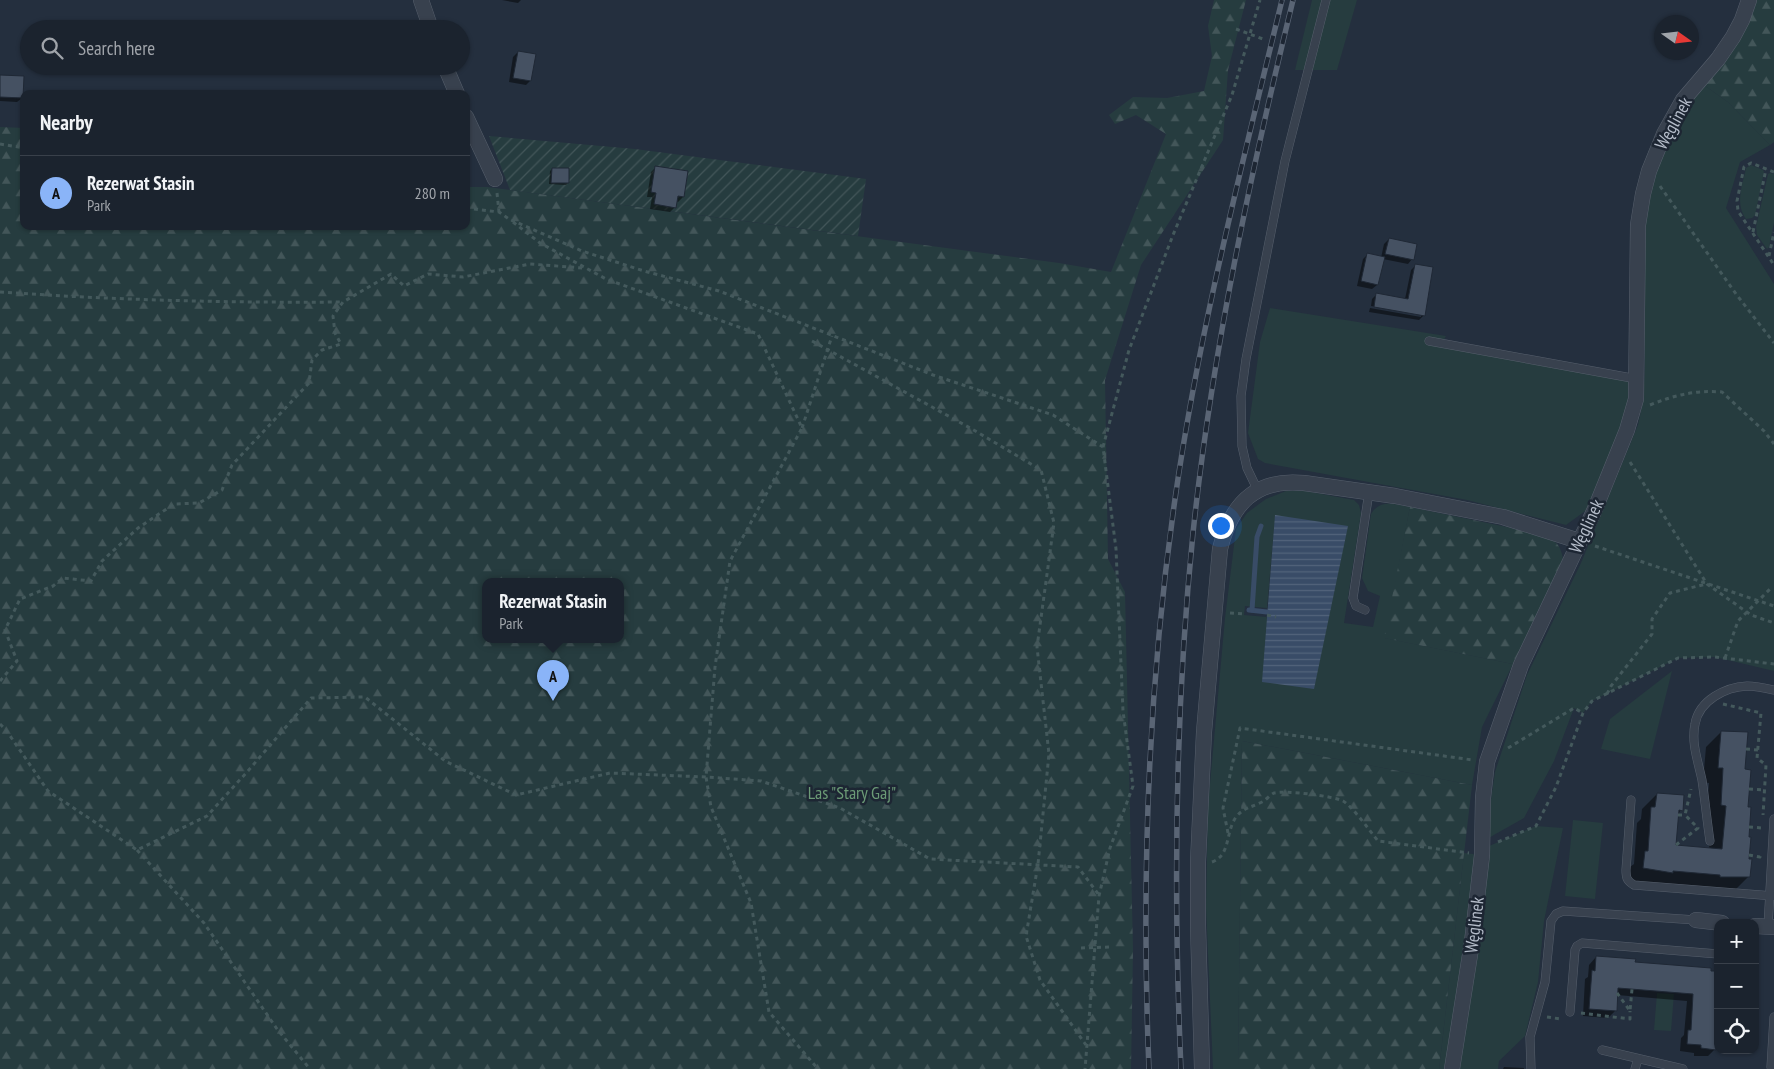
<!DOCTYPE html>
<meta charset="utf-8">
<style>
:root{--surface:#1b232e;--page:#242b36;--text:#f1f3f6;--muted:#a0a4aa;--line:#39404a;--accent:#8ab4f8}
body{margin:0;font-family:"PT Sans Narrow",sans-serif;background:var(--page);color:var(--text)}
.controls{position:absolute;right:15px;bottom:15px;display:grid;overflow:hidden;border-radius:10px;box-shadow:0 1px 4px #0004}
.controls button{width:45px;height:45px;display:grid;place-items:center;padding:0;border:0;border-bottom:1px solid var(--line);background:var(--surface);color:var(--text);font:25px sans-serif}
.compass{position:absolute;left:1654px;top:15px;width:45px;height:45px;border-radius:50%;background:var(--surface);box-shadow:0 1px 4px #0004;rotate:104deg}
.you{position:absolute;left:1220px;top:525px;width:18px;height:18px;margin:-12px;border:4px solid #fff;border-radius:50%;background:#1a73e8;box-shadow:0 0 0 8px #1a73e833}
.badge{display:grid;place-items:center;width:32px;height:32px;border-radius:50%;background:var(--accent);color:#111;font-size:16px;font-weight:700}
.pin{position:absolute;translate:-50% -41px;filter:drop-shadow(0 1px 2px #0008)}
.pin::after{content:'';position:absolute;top:26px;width:18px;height:15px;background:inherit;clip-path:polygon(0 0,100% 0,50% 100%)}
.popup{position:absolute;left:482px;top:578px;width:142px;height:65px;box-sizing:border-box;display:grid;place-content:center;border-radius:10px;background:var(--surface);filter:drop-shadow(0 1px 4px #0005);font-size:16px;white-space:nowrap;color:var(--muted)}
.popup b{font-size:19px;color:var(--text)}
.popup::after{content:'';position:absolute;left:50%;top:100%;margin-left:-10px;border:10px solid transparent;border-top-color:var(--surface)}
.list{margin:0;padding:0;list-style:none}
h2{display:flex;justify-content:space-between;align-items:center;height:65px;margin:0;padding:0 20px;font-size:21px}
h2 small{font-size:16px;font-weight:400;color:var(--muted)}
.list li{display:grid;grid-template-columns:32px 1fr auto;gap:15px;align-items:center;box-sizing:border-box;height:75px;padding:0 20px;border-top:1px solid var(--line)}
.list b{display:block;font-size:19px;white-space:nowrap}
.list p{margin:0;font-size:16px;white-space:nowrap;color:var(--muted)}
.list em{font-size:16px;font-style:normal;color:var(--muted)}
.icon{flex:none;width:28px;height:28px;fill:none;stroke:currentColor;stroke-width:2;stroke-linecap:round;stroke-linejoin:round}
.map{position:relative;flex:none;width:1774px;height:1069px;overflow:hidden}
.search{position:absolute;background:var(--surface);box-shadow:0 1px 4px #0004;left:20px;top:20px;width:450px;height:55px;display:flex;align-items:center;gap:12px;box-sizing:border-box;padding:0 18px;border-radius:28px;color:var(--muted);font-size:19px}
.panel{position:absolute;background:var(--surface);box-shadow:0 1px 4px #0004;left:20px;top:90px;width:450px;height:140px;border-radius:10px}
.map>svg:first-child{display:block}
.green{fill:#263c3f;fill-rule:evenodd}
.forest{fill:url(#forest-firs);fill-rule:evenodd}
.garden{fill:url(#garden-furrows)}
.water{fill:url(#water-rules)}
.shadow{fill:#0007}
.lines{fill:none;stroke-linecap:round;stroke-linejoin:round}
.stream{stroke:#394c67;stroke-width:5}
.building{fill:#455162;stroke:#1f2835}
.lane-casing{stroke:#565f6c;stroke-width:9}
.street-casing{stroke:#565f6c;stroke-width:16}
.path{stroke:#44595c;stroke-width:3;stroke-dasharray:4 4;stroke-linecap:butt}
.lane{stroke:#38414e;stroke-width:8}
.street{stroke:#38414e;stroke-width:15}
.rail-casing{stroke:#5a6575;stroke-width:5.5}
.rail{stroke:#1d2633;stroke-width:4;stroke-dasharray:11;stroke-linecap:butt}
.labels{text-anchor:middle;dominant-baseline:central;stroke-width:5;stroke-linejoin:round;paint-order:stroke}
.street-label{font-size:18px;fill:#b4bcc9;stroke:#1d2633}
.park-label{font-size:18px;fill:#6b9a76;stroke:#1d2633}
</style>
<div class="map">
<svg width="1774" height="1069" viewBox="0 0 1774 1069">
<defs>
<pattern id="forest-firs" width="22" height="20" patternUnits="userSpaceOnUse" patternTransform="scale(1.25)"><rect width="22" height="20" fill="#263c3f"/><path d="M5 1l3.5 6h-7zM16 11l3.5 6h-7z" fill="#435659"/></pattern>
<pattern id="garden-furrows" width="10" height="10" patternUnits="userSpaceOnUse" patternTransform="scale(1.25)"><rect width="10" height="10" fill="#263c3f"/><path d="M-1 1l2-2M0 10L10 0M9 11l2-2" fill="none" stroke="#435659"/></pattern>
<pattern id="water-rules" width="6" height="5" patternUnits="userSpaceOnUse" patternTransform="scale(1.25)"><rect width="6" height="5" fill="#394c67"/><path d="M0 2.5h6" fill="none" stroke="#53647b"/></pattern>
</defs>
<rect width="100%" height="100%" fill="#242f3e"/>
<g class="green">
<path d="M1312,0H1357L1337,70H1295Z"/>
<path d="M1704,85L1728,102L1770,145L1740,162L1726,208L1774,284V671L1715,657L1678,658L1592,701L1583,713L1574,708L1554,761L1524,818L1485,840L1495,772L1527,675L1581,563L1638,425C1646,393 1645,362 1644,330C1644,267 1639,196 1668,138C1678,119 1690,102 1704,85Z"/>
<path d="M1751,165L1763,170L1764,172L1755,215L1752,218L1746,219C1735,203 1742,187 1746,168Z"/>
<path d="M1770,173L1774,174V223L1769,247L1767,249L1757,235L1756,227L1768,174Z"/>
<path d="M1270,308L1446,336L1442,343L1631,378L1629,410L1588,509L1566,525L1467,500L1265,463L1258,459L1248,433L1260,342Z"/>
<path d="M1286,491H1305L1354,500L1359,505L1361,513L1344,623L1373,627L1380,596L1368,591L1362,578L1371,514C1380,499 1394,504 1410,507L1385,638L1513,664L1482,727L1472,785L1242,741L1238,1069H1213L1206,907L1208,806L1225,618L1236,529L1247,513L1259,504L1266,499ZM1275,516L1262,682L1267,617L1244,615L1245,606L1267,608Z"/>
<path d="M1672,671L1650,759L1601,749L1610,719Z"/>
<path d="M1573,820L1603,823L1595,899L1565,896Z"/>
<path d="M1536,826L1563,828L1544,921L1538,982L1525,1036L1499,1061L1498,1069H1439L1464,853L1482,855V849Z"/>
<path d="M1657,993L1674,994L1671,1031L1654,1030Z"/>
</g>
<g class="forest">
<path d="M1214,0H1246L1228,70L1223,140L1141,265L1105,380L1108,559L1125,592L1133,950L1131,1069H0V127L24,128V226H466V187H487L1059,263L1111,272L1166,134L1136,115L1115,124L1109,115L1133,97L1167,98L1204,91L1212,56L1208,26ZM620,582V640H486V582Z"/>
<path d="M1755,0H1774V142L1770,145L1728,102L1704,85L1735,48L1744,31Z"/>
<path d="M1410,507L1536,533C1552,540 1560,540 1563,559L1513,664L1384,638Z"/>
<path d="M1242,741L1472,785L1439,1069H1238Z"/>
</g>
<path class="garden" d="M489,136L635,149L866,179L858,236L510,190Z"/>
<path class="water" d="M1275,515L1348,526L1314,689L1262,682Z"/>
<g class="shadow">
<path d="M502,0H521L518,3Z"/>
<path d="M518,52L530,81L526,85L509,82L513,57Z"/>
<path d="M0,77L22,98L17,102L0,101Z"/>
<path d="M368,91L391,94H365Z"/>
<path d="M656,167L683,197L678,202L676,201L675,207L670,212L650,209L652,197H647L651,172Z"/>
<path d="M552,169L568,183L566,185L549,184L550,171Z"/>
<path d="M1389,239L1412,259L1408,264L1383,259L1377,285L1372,289L1357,286L1363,259L1368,254L1381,258L1384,244Z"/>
<path d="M1416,265L1424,315L1419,320L1369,312L1370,308L1421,317V314L1371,306L1372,299L1376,295L1405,299L1411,270Z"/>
<path d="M1721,732L1743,771L1749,876L1734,891L1629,883L1630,867L1634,864L1637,823L1641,819L1642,809L1657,794L1681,810L1677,815L1674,846L1709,849L1711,820H1706L1709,783L1703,782L1706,747Z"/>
<path d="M1596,957L1634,963L1718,972V1015L1715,1049L1708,1056H1694V1053L1680,1051L1681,1038L1684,1035L1687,1001L1617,995L1615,1011L1608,1018L1583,1016L1585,979L1588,977L1589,965Z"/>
<path d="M1504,1067L1524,1068V1069H1503Z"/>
</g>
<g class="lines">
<g class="stream">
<path d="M1249,610L1267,612"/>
<path d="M1252,610L1257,537L1261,526"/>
</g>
</g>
<g class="building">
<path d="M518,51L536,54L531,81L513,78Z"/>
<path d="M0,75L24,76L23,98L0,97Z"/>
<path d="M655,166L688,171L684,197L678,196L676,208L654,204L656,193L651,192Z"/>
<path d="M552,168H569V183H551Z"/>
<path d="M1389,238L1417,244L1414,260L1385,254Z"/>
<path d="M1367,253L1385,257L1378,285L1361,281Z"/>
<path d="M1415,264L1433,267L1425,316L1374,307L1376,293L1408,299Z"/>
<path d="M1721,731L1748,732L1745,769L1751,770L1748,807H1751L1749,837H1751L1749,859H1752L1750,877H1720V875L1673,871V873L1643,868L1645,851H1648L1651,807H1655L1657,793L1684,795L1683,811L1679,810L1676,845L1722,849L1726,806L1721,805L1723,768H1718Z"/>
<path d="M1596,956L1636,959L1635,962L1711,968V971H1718L1716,1050L1701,1048V1045L1687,1044L1688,1030H1691L1693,994L1618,988L1617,1011L1589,1009L1592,970L1595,971Z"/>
</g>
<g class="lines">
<g class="lane-casing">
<g id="lane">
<path d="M1429,341L1637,379"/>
<path d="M1258,491L1247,468L1242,446L1241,396L1246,359L1285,161L1326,0"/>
<path d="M1365,610L1356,606L1353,598L1369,492"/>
<path d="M1631,800L1626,870C1626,878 1627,881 1634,885L1774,896"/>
<path d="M1710,841C1707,821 1705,800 1702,780C1698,761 1691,743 1695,724C1699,700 1726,687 1747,686C1756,686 1765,688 1774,690"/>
<path d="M1768,926L1774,819"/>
<path d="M1570,1012L1575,950L1577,946L1582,943L1718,954"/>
<path d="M1602,1050L1683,1069"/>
<path d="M1771,1067L1774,1017"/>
<path d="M1531,1069L1530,1037L1545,982L1551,921L1556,914L1563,911L1696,920"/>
<path d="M1635,1069L1638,1059"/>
</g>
</g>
<g class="street-casing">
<g id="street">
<path d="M421,0L431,29"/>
<path d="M445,66L457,94"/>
<path d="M466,117L495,179"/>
<path d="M1696,920L1722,923"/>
<path d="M1755,926L1774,927"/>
<path d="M1202,1069L1198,925V862L1204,732L1220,549C1231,504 1255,478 1304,483L1395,496L1503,517L1579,541"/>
<path d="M1452,1069L1472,942L1482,855L1483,798L1487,762L1521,665L1595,509L1627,430L1636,399L1638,225L1643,194L1649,171L1664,134L1683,100L1718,59L1733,37L1742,20L1749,0"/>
</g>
</g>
<g class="path">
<path d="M1236,29L1263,39"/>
<path d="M0,144L24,148"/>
<path d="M1774,172L1751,163L1744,167L1737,201L1738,211L1774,265"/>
<path d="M1660,186L1736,294L1774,343"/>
<path d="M497,193L499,212"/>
<path d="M466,208L499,212L509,219L582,251L644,271L719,291L933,375L1053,415L1103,447L1116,549L1123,711L1133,786L1110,848L1099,896L1085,1069"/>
<path d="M513,222L540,243L606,279L758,334L802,428L730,561L715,667L706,777L711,807L751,903L769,1012L818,1069"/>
<path d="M1753,232L1766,169"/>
<path d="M1769,256L1774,232"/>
<path d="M0,292C114,300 228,303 342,302"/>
<path d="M812,341L972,429L1041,470L1054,523L1037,647L1049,754L1038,864L1026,936L1040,980L1086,1045"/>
<path d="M1650,405C1675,395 1695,390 1722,392L1764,431L1774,444"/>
<path d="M802,428L832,336"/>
<path d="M1103,447L1129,350L1173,235L1232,95L1260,0"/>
<path d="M1630,462L1707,584L1751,615L1774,623"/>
<path d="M1595,546L1774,606"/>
<path d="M1230,613L1244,614"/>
<path d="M1267,615L1276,617"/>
<path d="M1725,658L1738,621L1772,587"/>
<path d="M0,681L17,661L5,630L20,599L53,586L63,578L91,581L102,561L138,528L174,504L199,503L222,490L232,465L309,383L312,360L322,350L341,344L335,333L333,316L343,302L391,274L404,286L428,274L463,277L530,264L583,268"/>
<path d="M1607,694L1611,686L1652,634V619L1670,593L1706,584"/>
<path d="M1723,704L1761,713L1757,758L1766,765L1763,815"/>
<path d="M0,724L6,730L48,791L137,850L207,816L247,772L311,698L365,697L445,761L516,795L610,773L706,777L761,781L840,808L930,859L1078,867L1099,895"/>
<path d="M1508,748L1574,708L1583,713"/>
<path d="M1746,749L1758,750"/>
<path d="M1749,789L1764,790"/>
<path d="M1678,815H1685"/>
<path d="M1749,827L1762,828"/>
<path d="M1228,833L1223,808L1240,728L1473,760"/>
<path d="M1498,842L1536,826L1556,787L1583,713L1592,701L1678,658L1715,657L1774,664"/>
<path d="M1676,845L1698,828L1685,815L1691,789"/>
<path d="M137,850L204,923L277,1029L310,1069"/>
<path d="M1749,855L1760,857V854"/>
<path d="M1212,862C1231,855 1225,833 1236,817C1243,808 1252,807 1262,802C1266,800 1270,795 1274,793C1285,790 1333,796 1343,801C1352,806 1370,831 1378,841L1469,853"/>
<path d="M1081,948L1111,947"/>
<path d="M1617,993L1630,1011L1632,989"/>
<path d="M1581,1013L1630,1019V1011"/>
<path d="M1547,1017L1561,1019"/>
</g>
<use href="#lane" class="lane"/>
<use href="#street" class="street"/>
<g class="rail-casing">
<g id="rail">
<path d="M1149,1069C1141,879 1148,688 1175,499C1199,331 1242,165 1282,0"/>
<path d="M1181,1069C1173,890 1175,711 1193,533C1212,353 1250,176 1293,0"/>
</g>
</g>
<use href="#rail" class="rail"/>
</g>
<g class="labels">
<g class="street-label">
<text transform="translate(1673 123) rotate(-61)">Węglinek</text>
<text transform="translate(1586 526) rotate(-65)">Węglinek</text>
<text transform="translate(1474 925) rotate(-83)">Węglinek</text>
</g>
<g class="park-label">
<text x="852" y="792">Las "Stary Gaj"</text>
</g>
</g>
</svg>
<div class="controls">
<button>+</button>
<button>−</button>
<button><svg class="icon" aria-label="locate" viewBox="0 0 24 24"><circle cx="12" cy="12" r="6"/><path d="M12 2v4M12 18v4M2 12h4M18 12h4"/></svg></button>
</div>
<svg class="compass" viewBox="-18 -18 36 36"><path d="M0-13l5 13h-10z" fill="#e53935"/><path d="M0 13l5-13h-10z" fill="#a0a4aa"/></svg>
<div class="you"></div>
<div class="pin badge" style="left:553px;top:701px">A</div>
<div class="popup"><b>Rezerwat Stasin</b>Park</div>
<div class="search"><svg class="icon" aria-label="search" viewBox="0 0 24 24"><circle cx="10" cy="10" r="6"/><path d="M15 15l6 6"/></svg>Search here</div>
<section class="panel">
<h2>Nearby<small></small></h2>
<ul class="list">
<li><span class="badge">A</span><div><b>Rezerwat Stasin</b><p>Park</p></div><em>280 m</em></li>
</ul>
</section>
</div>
